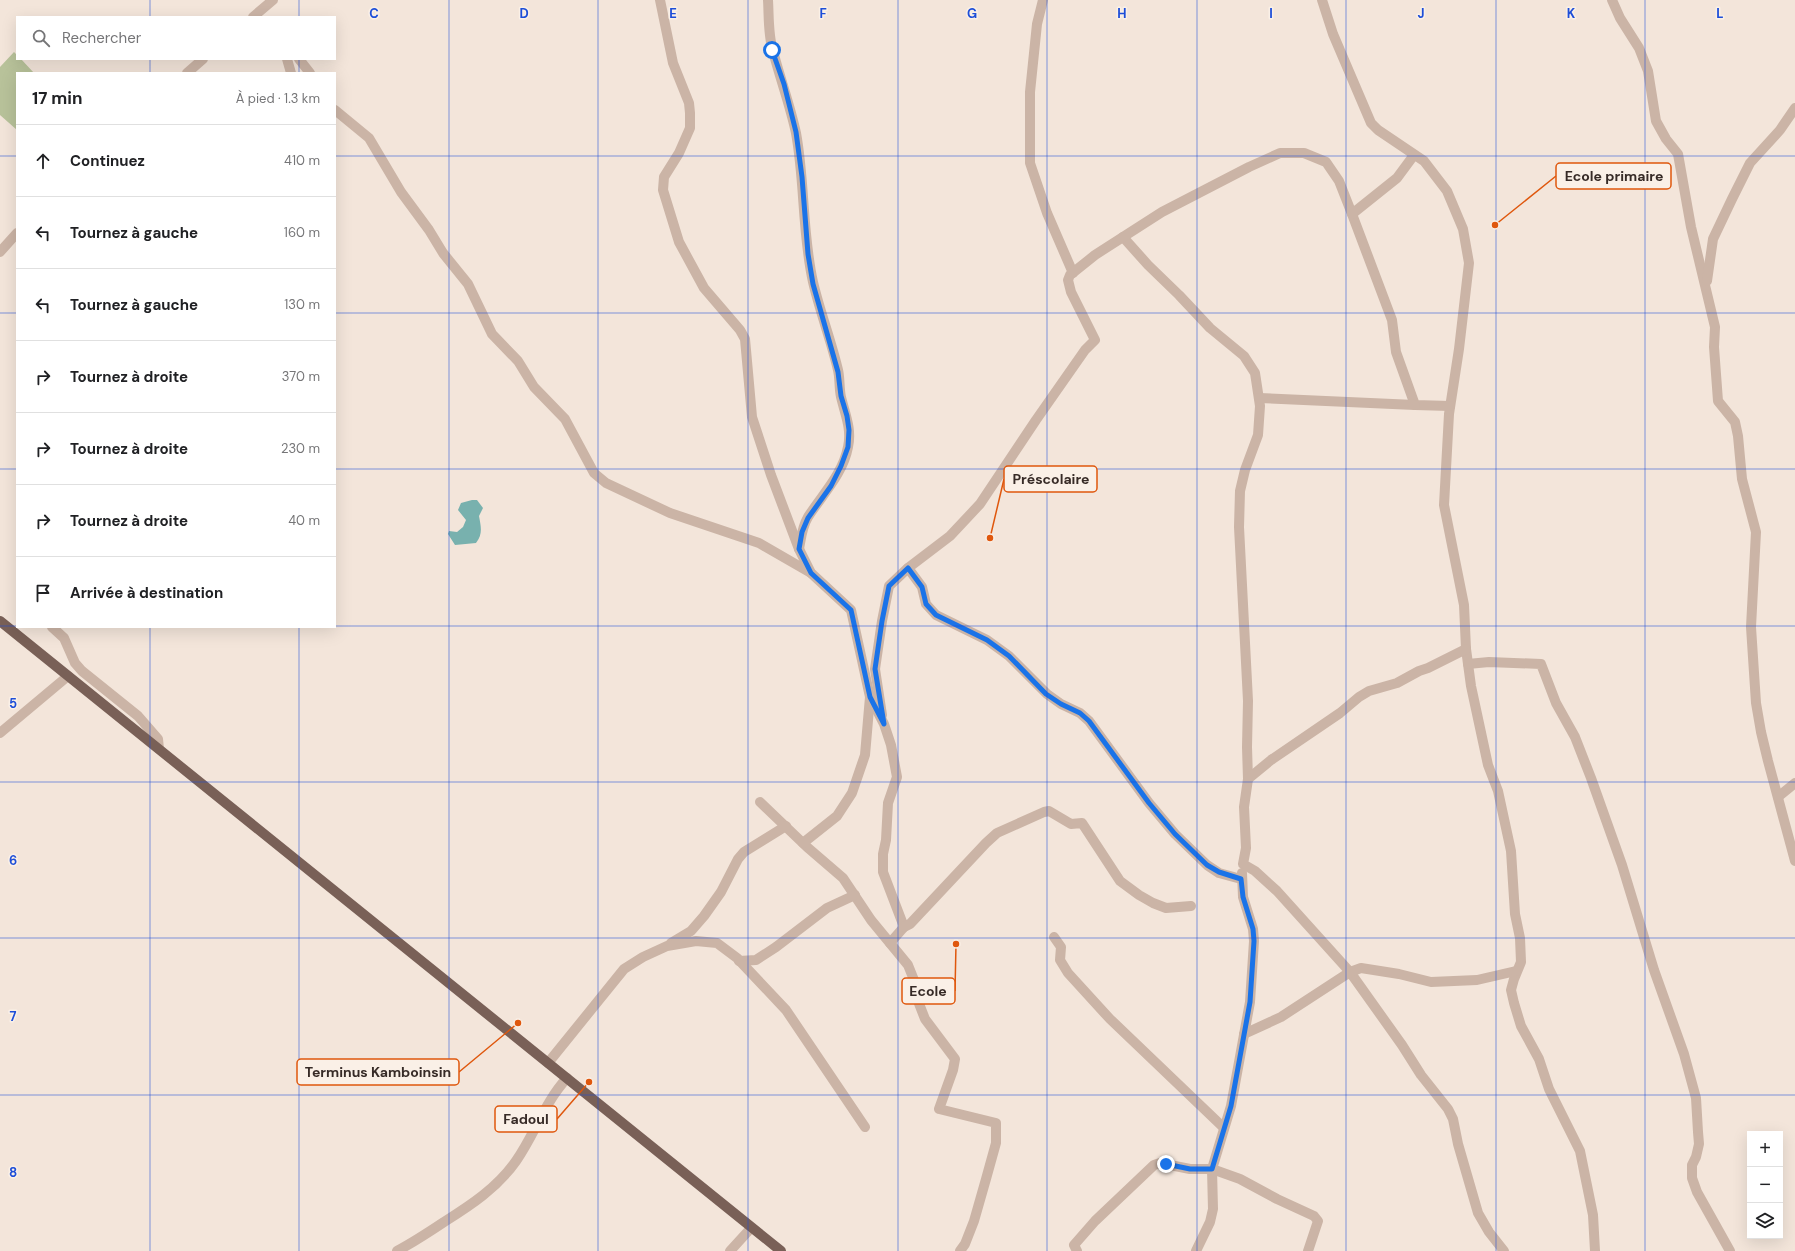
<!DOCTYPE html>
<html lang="fr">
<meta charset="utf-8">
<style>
:root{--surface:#fff;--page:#f2f2f2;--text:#202124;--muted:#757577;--line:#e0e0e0}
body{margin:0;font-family:"DM Sans",sans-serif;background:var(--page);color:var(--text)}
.controls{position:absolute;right:12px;bottom:12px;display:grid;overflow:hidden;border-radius:0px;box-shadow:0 4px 16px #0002}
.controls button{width:36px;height:36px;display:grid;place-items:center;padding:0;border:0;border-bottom:1px solid var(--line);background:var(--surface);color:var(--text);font:20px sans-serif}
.stop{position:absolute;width:12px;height:12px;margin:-9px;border:3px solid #1a73e8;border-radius:50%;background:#fff}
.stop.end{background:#1a73e8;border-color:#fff;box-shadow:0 1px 4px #0008}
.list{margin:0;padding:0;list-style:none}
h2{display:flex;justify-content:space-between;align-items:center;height:52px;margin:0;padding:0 16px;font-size:17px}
h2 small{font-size:13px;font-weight:400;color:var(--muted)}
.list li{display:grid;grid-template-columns:26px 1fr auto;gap:12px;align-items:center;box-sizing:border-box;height:72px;padding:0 16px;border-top:1px solid var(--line)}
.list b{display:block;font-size:15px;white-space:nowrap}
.list em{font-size:13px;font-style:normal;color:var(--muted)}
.icon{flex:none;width:22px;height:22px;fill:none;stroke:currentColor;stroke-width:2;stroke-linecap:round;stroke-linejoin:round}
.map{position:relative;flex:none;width:1795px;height:1251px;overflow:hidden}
.search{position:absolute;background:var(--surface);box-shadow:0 4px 16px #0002;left:16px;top:16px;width:320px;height:44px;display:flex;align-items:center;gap:10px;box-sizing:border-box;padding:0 14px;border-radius:0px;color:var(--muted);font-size:15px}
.panel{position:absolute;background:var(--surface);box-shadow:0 4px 16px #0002;left:16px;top:72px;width:320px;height:556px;border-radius:0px}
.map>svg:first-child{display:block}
.green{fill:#b8c29a}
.water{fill:#78b1ae}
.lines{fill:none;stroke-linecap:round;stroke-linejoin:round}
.street{stroke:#cbb4a6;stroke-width:10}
.primary{stroke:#796057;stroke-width:10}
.route{stroke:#1a73e8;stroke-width:5}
.grid{fill:none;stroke:#1d4ed8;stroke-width:1;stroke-opacity:0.55}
.grid-label{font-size:13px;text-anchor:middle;font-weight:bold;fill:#1d4ed8;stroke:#faf0e7;stroke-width:3;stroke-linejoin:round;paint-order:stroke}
.leader{fill:none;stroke:#df570d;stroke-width:1.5}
.callout-dot{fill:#df570d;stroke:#faf0e7;stroke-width:1.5}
.callout{fill:#faf0e7;stroke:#df570d;stroke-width:1.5}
.callout-label{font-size:14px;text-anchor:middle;font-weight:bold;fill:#372b27}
</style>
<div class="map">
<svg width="1795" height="1251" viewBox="0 0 1795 1251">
<rect width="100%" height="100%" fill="#f3e5da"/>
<path class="green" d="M14,52L17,55V59H21L34,73H17V130L0,115V67Z"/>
<path class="water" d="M472,500H477L483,508L479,516C481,527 483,534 476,543L455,545L448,534L449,531L457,532L463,527L466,520L458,510L461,503Z"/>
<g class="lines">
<g class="street">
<path d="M660,0L673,63L689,103L690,113V128L679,153L664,177L663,190L679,242L704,288L740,330L745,339L752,417L771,475L799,549L811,573L851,610L870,697L884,724L891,745L897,777L888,803L886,840L883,854V872L904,927L890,943"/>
<path d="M768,0C769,16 768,35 773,51C780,78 790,105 796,133C805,182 802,233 813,282C820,312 831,340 838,370C840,378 839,388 841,397C845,414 852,429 848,447C843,474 822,495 808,517C802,527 801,538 799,549"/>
<path d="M1043,0L1037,24L1030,92V163L1047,213L1073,273"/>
<path d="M1322,0L1333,34L1371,123L1378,130L1424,161L1447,191L1463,229L1469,263L1459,349L1449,414L1444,505L1464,605L1466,649L1471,686L1488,765L1498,791L1511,851L1515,914L1520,938L1521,962L1514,979L1511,990L1514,1003L1521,1026L1539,1059L1549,1089L1580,1151L1593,1215L1595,1251"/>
<path d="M1612,0L1620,18L1639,48L1648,71L1656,121L1666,139L1678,154L1691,227L1715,327L1714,347L1718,401L1735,422L1738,436L1742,479L1756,532L1751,627L1756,703L1761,732L1768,761L1795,861"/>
<path d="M253,17L273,0"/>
<path d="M287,59L291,73"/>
<path d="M299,59L310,73"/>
<path d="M187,73L203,59"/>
<path d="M335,110L369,138L401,192L429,230L443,253L468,284L492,334L518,361L534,387L565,419L594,473L606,483L670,513L759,543L811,573"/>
<path d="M1352,214L1392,320L1396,352L1415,405L1450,406"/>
<path d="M1123,237L1148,265L1179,295L1210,328L1244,356L1255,373L1260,406L1258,435L1245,470L1240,491L1239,527L1248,701L1247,747L1248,779L1244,807L1246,848L1243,864L1255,871L1277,891L1350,972L1402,1045L1421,1075L1448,1109L1453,1119L1458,1144L1478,1213L1489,1232L1504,1251"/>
<path d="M0,252L17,233"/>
<path d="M1707,281L1713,239L1732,199L1750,163L1780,130L1795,108"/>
<path d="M1259,398L1415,405"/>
<path d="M908,568L922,587L926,604L936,615L987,640L1009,656L1047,694L1061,704L1080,713L1089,721L1149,803L1175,834L1207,865L1219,873L1241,879"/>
<path d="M52,627L64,638L75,663L82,671L138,716L158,739L159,749"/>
<path d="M1468,664L1489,662L1541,664L1556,703L1575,737L1591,778L1622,865L1654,970L1684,1054L1696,1098L1698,1132L1699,1144L1696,1157L1692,1165V1178L1697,1192L1730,1251"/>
<path d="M882,715L875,669L882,621L889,586L908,568L950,536L980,504L1036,420L1085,350L1095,340L1071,292L1068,280L1070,275L1095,255L1162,212L1249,167L1280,153H1304L1326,162L1339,181L1352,214L1397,178L1414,155"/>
<path d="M0,733L68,676"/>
<path d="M1248,779L1271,760L1340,713L1359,697L1369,691L1397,683L1419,671L1428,668L1466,649"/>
<path d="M1778,797L1795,783"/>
<path d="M760,802L807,847L843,878L871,920L908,965L914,980L918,1001L925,1019L955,1059L953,1070L939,1109L996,1123V1143L986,1179L974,1221L965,1244L960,1251"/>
<path d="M803,843L837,816L852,793L865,755L870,697"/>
<path d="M904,927L910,924L986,843L997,833L1044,812L1049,811L1071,824L1082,823L1120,881L1139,895L1153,903L1166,908L1191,906"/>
<path d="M1054,937L1061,947L1060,960L1068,973L1110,1019L1224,1128"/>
<path d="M671,943L691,931L704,916L721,892L738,859L744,852L786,826"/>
<path d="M739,961L756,960L776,947L827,908L855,895"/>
<path d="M1244,1034L1281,1017L1350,972L1361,968L1399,974L1431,982L1477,980L1516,971"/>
<path d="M548,1063L624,969L643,957L667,946L696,941L717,943L737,958L786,1010L865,1127"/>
<path d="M397,1251C414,1242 429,1232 444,1222C471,1205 497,1188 516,1161C535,1134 544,1103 567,1078"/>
<path d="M730,1251L751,1228"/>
<path d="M1077,1251L1074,1245L1095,1221L1154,1165L1160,1163L1190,1169H1212L1240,1179L1277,1199L1314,1216L1318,1221L1308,1251"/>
<path d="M1196,1251L1210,1222L1213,1209L1212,1169L1231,1106L1250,1002L1254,941L1253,929L1243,897L1242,873"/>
</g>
<path class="primary" d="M0,621L781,1251"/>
</g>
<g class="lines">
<path class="route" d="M772,50L784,84L796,132L802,177L808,254L813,284L838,372L841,396L847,416L849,430L848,447L841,466L831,486L808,518L802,532L799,549L811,573L851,610L870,697L884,724L875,669L882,621L889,586L908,568L922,587L926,604L936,615L987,640L1009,656L1046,694L1061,704L1080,713L1089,721L1149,803L1175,834L1207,865L1219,872L1241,879L1243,897L1253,929L1254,941L1250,1002L1231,1106L1212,1169H1190L1166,1164"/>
</g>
<path class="grid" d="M150,0V17M299,0V17M449,0V1251M598,0V1251M748,0V1251M898,0V1251M1047,0V1251M1197,0V1251M1346,0V1251M1496,0V1251M1645,0V1251M150,59V73M299,59V73M0,156H17M335,156H1795M0,313H17M335,313H1795M0,469H17M335,469H1795M0,626H17M335,626H1795M150,627V1251M299,627V1251M0,782H1795M0,938H1795M0,1095H1795"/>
<g class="grid-label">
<text x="374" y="18">C</text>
<text x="524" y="18">D</text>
<text x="673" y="18">E</text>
<text x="823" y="18">F</text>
<text x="972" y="18">G</text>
<text x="1122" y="18">H</text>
<text x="1271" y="18">I</text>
<text x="1421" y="18">J</text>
<text x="1571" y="18">K</text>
<text x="1720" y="18">L</text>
<text x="13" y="708">5</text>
<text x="13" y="865">6</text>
<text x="13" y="1021">7</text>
<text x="13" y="1177">8</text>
</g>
<path class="leader" d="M1495 225L1556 176M990 538L1004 479M956 944L955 991M518 1023L459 1072M589 1082L557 1119"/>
<g class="callout-dot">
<circle cx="1495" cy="225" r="4"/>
<circle cx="990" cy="538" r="4"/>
<circle cx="956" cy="944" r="4"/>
<circle cx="518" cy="1023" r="4"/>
<circle cx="589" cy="1082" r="4"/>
</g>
<g class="callout">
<rect x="1556" y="163" width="115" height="26" rx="4"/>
<rect x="1004" y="466" width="93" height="26" rx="4"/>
<rect x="902" y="978" width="53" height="26" rx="4"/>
<rect x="297" y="1059" width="162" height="26" rx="4"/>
<rect x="495" y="1106" width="62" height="26" rx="4"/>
</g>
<g class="callout-label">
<text x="1614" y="181">Ecole primaire</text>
<text x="1051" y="484">Préscolaire</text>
<text x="928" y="996">Ecole</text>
<text x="378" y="1077">Terminus Kamboinsin</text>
<text x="526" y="1124">Fadoul</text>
</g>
</svg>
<div class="controls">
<button>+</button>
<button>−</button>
<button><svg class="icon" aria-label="layers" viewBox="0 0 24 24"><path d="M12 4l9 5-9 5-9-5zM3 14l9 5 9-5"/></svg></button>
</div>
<div class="stop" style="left:772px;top:50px"></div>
<div class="stop end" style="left:1166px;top:1164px"></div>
<div class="search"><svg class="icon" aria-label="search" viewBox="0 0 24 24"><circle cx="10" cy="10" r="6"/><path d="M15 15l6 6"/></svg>Rechercher</div>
<section class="panel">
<h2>17 min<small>À pied · 1.3 km</small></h2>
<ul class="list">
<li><svg class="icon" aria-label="ahead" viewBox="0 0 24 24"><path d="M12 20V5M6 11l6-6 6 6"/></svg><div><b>Continuez</b></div><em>410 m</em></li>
<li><svg class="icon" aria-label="left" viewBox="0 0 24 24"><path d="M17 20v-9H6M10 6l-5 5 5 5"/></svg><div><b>Tournez à gauche</b></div><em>160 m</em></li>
<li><svg class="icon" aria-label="left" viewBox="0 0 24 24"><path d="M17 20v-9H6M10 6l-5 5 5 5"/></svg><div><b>Tournez à gauche</b></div><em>130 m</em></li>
<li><svg class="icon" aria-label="right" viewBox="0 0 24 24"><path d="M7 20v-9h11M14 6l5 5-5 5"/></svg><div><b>Tournez à droite</b></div><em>370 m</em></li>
<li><svg class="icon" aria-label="right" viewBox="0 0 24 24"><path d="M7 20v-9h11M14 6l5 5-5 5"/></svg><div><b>Tournez à droite</b></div><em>230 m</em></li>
<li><svg class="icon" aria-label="right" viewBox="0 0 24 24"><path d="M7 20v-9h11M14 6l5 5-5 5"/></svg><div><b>Tournez à droite</b></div><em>40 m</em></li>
<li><svg class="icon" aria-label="arrive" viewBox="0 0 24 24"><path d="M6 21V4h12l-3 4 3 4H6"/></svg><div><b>Arrivée à destination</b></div></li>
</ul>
</section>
</div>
